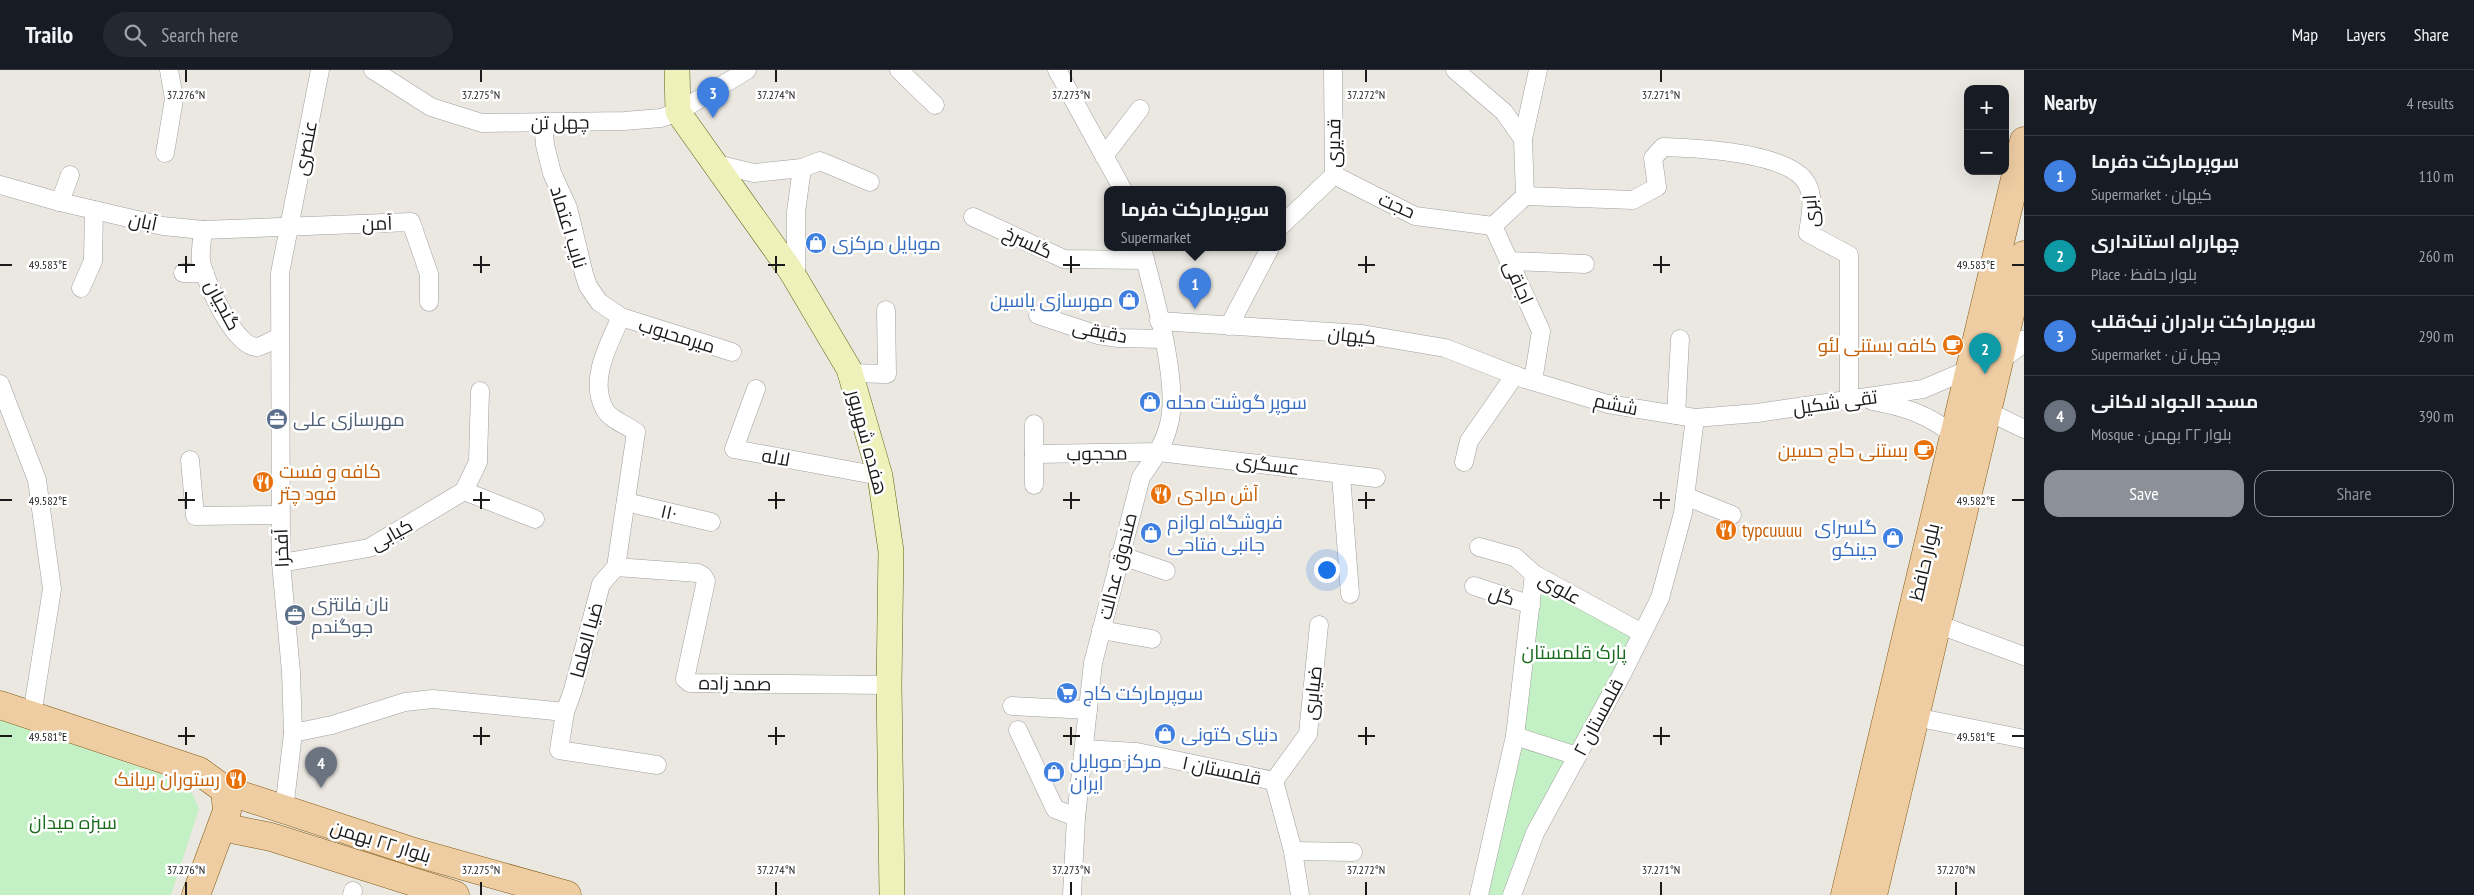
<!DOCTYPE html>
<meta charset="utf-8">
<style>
:root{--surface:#171b24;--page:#242831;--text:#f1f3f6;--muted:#9ea1a6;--line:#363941;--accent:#8c9099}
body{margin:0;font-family:"PT Sans Narrow",Cairo,sans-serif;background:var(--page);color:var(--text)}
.controls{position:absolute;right:15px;top:15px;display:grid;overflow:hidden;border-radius:10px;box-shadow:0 5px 20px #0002}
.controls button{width:45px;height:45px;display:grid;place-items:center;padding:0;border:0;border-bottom:1px solid var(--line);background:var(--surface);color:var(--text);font:25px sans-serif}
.you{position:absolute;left:1326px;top:499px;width:18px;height:18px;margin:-12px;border:4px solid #fff;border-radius:50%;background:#1a73e8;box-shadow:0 0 0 8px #1a73e833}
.badge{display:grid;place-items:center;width:32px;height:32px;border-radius:50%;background:var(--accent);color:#fff;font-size:16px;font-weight:700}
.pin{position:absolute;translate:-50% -41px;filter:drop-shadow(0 1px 2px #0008)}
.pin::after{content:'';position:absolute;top:26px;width:18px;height:15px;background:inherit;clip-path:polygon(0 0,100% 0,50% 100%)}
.popup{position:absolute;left:1104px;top:116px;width:182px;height:65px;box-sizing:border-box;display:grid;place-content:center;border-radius:10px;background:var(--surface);filter:drop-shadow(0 1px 4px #0005);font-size:16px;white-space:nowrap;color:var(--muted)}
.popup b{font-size:19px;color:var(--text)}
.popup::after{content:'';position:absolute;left:50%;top:100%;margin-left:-10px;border:10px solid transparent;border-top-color:var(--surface)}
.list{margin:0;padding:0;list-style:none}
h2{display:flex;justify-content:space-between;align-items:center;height:65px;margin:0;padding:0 20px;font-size:21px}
h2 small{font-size:16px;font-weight:400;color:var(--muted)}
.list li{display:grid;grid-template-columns:32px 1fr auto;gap:15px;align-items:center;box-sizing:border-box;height:80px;padding:0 20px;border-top:1px solid var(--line)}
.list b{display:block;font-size:19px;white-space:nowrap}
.list p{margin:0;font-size:16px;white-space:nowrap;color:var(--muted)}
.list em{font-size:16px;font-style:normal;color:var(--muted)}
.actions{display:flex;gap:10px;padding:15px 20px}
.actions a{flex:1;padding:11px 0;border:1px solid var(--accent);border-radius:15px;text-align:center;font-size:18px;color:var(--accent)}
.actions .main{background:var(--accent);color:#fff}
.icon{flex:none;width:28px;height:28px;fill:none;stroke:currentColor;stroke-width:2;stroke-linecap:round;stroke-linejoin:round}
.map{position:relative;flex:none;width:2024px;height:825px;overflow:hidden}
header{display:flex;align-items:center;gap:30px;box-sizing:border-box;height:70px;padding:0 25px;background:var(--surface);border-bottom:1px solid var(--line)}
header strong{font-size:24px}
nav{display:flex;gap:28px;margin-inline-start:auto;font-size:18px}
.search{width:350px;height:45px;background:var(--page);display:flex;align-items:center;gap:12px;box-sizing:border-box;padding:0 18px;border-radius:28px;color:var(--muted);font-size:19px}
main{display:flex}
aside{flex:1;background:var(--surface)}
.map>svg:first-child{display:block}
.park{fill:#c3f1c5}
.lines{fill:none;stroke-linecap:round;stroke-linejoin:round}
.minor-casing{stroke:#9f9f9f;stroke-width:19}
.tertiary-casing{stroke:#9f9f9f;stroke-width:22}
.secondary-casing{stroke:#5c6311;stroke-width:26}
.primary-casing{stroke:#815a11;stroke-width:29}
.minor{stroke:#fff;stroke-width:18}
.tertiary{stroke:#fff;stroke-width:21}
.secondary{stroke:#eff1ba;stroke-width:25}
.primary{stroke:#efcda3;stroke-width:28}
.ticks{fill:none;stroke:#1b1b1b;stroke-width:2}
.labels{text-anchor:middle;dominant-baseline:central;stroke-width:5;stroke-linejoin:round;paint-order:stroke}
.street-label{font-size:19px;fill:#1b1b1b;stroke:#fff}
.shop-label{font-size:19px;fill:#366cbe;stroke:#fff;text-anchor:start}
.food-label{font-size:19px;fill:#c56008;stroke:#fff;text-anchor:end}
.service-label{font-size:19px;fill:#4e5e75;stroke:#fff;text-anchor:start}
.park-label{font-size:19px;fill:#186a1d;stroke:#fff}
.ticks-label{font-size:12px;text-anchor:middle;fill:#1b1b1b;stroke:#fff;stroke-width:5;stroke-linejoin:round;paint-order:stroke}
</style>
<header>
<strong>Trailo</strong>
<div class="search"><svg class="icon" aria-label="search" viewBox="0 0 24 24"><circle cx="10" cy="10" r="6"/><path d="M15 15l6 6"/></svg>Search here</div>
<nav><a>Map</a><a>Layers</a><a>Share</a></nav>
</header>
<main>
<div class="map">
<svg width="2024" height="825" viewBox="0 0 2024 825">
<rect width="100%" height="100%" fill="#ebe8e2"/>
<g class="park">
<path d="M1539,510L1633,567L1531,751L1503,825H1488L1517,681Z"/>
<path d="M0,650L172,708L190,718L199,739L171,825H0Z"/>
</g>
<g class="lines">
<g class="minor-casing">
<g id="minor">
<path d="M373,0L431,37L482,53L624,51L661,48L678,42L747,0"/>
<path d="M899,0L935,35"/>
<path d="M1057,0L1123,120"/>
<path d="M1455,0L1504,42L1523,69"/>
<path d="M543,52L545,75L552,103L568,138L584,204L588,216L599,232L621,247L732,282"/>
<path d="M165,83L174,29L169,0"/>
<path d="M1104,86L1140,39"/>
<path d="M716,94L754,103L802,98L796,142V208"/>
<path d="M802,98L820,91L870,112"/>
<path d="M1334,105L1415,146L1493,156"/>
<path d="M0,115L60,132L163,156L203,160L411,152L429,204V232"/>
<path d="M1525,126L1633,130L1657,117L1653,88L1663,77C1696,78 1791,82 1807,114C1815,128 1810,148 1808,163L1849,185V329"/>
<path d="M60,132L70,105"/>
<path d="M973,147L1064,189L1145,190"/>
<path d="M1282,155L1334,105L1333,0"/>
<path d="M203,160C202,170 200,182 201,191C205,211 234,277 257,277C263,276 272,270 278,268"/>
<path d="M1509,191L1585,194"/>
<path d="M183,203H205"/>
<path d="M81,218L93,191L94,140"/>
<path d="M1038,245L1098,265L1118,268L1163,269"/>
<path d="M1159,251L1362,264L1445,278L1525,309L1608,334L1695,348L1757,343L1923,319L1970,299"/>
<path d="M1229,256L1270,178"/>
<path d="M850,303L887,304L886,240"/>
<path d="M1533,311L1541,261L1493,156L1525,126L1523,69L1538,0"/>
<path d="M0,314L37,410L52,519L32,645"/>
<path d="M756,319L734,379L880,406"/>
<path d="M1872,331C1905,337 1927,344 1954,365"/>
<path d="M1987,341L2024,359"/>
<path d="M1676,345L1680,269"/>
<path d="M1034,354V415"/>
<path d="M1034,384L1159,382L1376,408"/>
<path d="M190,390L195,446L280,445"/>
<path d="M1464,392L1469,371L1515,305"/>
<path d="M1341,405L1350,524"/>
<path d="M464,421L478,392L480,321"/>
<path d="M1685,426L1732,445"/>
<path d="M626,432L711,452"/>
<path d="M1479,477L1515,487L1534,504L1642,563"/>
<path d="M1119,485L1166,501"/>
<path d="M281,493L369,478L464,421L535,449"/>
<path d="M616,497L698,503L703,506L706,511L685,609L690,613L889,615"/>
<path d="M1474,516L1531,535"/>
<path d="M1937,554L2024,586"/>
<path d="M1101,560L1152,569"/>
<path d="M1012,636L1088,640"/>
<path d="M565,642L559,680L657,695"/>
<path d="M1915,647L2024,669"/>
<path d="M1018,660L1055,739L1076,747"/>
<path d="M293,663L332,655L405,632L433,629L565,642L573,620L601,514L616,497L636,362C628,356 610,349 605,340C588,310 609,274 621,247"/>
<path d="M1515,666L1577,686"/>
<path d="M1084,679L1137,682L1274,711"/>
<path d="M1274,711L1308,664L1319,555"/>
<path d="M1274,711L1293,781L1300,825"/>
<path d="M284,740L293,663L291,602L281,493L280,203L320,0"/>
<path d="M1293,781L1353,782"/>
<path d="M352,825L353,821"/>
<path d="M1072,825L1076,747L1093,593L1141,407C1153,390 1164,375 1169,354C1180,313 1153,221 1142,178"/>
<path d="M1479,825L1515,666L1534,504"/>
<path d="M1512,825L1535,763L1621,606L1660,528L1683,443L1695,348"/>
</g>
</g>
<g class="tertiary-casing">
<path id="tertiary" d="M2000,289L2024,271"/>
</g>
<g class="secondary-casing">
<path id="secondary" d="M677,0L678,42L791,201L849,299L880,406L891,481L889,615L892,825"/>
</g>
<g class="primary-casing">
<g id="primary">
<path d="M0,635L199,701L225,720L227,741L196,825"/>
<path d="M225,720L414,782L567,825"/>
<path d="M222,757L271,767L455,825"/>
<path d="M1845,825L2024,71"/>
<path d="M1873,825L2024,185"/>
</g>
</g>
<use href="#minor" class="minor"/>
<use href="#tertiary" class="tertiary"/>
<use href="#secondary" class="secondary"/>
<use href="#primary" class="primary"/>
</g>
<path class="ticks" d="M186,0V12M481,0V12M776,0V12M1071,0V12M1366,0V12M1661,0V12M186,186V203M481,186V203M776,186V203M1071,186V203M1366,186V203M1661,186V203M0,195H12M178,195H195M473,195H490M768,195H785M1063,195H1080M1358,195H1375M1653,195H1670M2012,195H2024M186,422V439M481,422V439M776,422V439M1071,422V439M1366,422V439M1661,422V439M0,430H12M178,430H195M473,430H490M768,430H785M1063,430H1080M1358,430H1375M1653,430H1670M2012,430H2024M186,657V675M481,657V675M776,657V675M1071,657V675M1366,657V675M1661,657V675M0,666H12M178,666H195M473,666H490M768,666H785M1063,666H1080M1358,666H1375M1653,666H1670M2012,666H2024M186,812V825M481,812V825M776,812V825M1071,812V825M1366,812V825M1661,812V825M1956,812V825"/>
<defs>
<g id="shop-disc" transform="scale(1.125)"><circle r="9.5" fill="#3f7fe0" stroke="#fff"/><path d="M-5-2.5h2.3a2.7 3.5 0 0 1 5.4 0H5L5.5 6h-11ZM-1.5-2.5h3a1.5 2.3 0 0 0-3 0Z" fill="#fff"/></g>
<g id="cafe-disc" transform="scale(1.125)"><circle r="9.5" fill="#e8710a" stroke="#fff"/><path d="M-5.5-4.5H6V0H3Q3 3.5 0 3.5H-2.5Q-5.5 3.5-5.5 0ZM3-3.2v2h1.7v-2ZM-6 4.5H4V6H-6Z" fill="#fff"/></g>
<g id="office-disc" transform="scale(1.125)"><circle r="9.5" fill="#5c6f8a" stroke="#fff"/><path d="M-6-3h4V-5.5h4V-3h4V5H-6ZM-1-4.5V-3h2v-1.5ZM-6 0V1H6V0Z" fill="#fff"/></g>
<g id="restaurant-disc" transform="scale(1.125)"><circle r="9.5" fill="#e8710a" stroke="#fff"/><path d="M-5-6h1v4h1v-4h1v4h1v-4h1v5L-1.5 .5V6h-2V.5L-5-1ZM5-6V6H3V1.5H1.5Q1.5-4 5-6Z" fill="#fff"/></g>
<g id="supermarket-disc" transform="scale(1.125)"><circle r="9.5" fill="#3f7fe0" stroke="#fff"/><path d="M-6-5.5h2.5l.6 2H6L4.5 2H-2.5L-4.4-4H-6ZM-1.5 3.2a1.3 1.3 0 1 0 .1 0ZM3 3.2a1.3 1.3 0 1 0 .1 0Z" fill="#fff"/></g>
</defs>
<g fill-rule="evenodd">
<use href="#shop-disc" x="816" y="173"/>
<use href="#shop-disc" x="1129" y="230"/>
<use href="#cafe-disc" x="1953" y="275"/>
<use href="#shop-disc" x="1150" y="332"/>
<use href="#office-disc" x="277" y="349"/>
<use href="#cafe-disc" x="1924" y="380"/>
<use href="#restaurant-disc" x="263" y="412"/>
<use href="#restaurant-disc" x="1161" y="424"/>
<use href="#restaurant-disc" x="1726" y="460"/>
<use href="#shop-disc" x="1151" y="463"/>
<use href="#shop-disc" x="1893" y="468"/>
<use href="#office-disc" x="295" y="545"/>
<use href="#supermarket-disc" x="1067" y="623"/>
<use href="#shop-disc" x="1165" y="664"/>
<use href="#shop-disc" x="1054" y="702"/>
<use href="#restaurant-disc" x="236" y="709"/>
</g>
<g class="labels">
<g class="street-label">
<text transform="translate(560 52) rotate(-1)">چهل تن</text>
<text transform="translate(1333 73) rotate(-89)">قدیری</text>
<text transform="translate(305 78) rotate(-79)">عنصری</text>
<text transform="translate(1397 135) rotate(24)">حجت</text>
<text transform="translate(1810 141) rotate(-94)">ابری</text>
<text transform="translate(143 151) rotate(12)">آبان</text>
<text transform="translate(377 153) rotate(-2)">آمن</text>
<text transform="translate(569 157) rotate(73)">نایب اعتماد</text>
<text transform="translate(1028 172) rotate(25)">گلسرخ</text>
<text transform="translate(1519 212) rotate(66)">اجاقی</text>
<text transform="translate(223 235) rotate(62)">گنجیان</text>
<text transform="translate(1100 261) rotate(11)">دقیقی</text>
<text transform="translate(677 265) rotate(17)">میرمحبوب</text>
<text transform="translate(1352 265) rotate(6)">کیهان</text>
<text transform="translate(1835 332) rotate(-8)">تقی شکیل</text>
<text transform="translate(1616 334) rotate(12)">ششم</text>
<text transform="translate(868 372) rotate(75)">هفده شهریور</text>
<text transform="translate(1097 383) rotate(-1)">محجوب</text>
<text transform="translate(776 387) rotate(10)">لاله</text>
<text transform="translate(1268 394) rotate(8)">عسگری</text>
<text transform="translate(669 442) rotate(13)">۱۱۰</text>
<text transform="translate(391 464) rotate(-29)">کیابی</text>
<text transform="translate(281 478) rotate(-92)">آفخرا</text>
<text transform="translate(1924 492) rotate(-77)">بلوار حافظ</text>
<text transform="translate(1117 496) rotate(-76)">صندوق عدالت</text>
<text transform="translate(1560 518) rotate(29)">علوی</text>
<text transform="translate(1502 525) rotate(18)">گل</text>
<text transform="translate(586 570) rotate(-75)">ضیا العلما</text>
<text transform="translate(735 613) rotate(1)">صمد زاده</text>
<text transform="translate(1312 623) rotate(-84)">ضیابری</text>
<text transform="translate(1598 647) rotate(-62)">قلمستان ۲</text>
<text transform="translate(1222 700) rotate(12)">قلمستان ۱</text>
<text transform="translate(381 771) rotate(17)">بلوار ۲۲ بهمن</text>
</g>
<g class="shop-label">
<text x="832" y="173">موبایل مرکزی</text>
<text x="1113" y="230" text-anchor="end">مهرسازی یاسین</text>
<text x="1166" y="332">سوپر گوشت محله</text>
<text x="1167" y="452">فروشگاه لوازم<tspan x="1167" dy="22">جانبی فتاحی</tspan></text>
<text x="1877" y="457" text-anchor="end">گلسرای<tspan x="1877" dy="22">جینکو</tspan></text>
<text x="1083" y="623">سوپرمارکت کاج</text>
<text x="1181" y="664">دنیای کتونی</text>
<text x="1070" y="691">مرکز موبایل<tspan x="1070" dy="22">ایران</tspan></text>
</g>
<g class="food-label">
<text x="1937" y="275">کافه بستنی لئو</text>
<text x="1908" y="380">بستنی حاج حسین</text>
<text x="279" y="401" text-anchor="start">کافه و فست<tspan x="279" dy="22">فود چتر</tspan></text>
<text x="1177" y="424" text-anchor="start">آش مرادی</text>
<text x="1742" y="460" text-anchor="start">typcuuuu</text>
<text x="220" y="709">رستوران بریانک</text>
</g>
<g class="service-label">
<text x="293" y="349">مهرسازی علی</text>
<text x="311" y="534">نان فانتزی<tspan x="311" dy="22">جوگندم</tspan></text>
</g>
<g class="park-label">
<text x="1574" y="582">پارک قلمستان</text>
<text x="73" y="752">سبزه میدان</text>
</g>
</g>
<g class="ticks-label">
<text x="186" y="29">37.276°N</text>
<text x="481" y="29">37.275°N</text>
<text x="776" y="29">37.274°N</text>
<text x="1071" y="29">37.273°N</text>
<text x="1366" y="29">37.272°N</text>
<text x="1661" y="29">37.271°N</text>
<text x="1976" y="199">49.583°E</text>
<text x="48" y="199">49.583°E</text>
<text x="1976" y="435">49.582°E</text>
<text x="48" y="435">49.582°E</text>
<text x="1976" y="671">49.581°E</text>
<text x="48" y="671">49.581°E</text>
<text x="186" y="804">37.276°N</text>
<text x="481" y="804">37.275°N</text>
<text x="776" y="804">37.274°N</text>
<text x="1071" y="804">37.273°N</text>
<text x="1366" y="804">37.272°N</text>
<text x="1661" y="804">37.271°N</text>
<text x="1956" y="804">37.270°N</text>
</g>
</svg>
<div class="controls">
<button>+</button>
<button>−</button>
</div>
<div class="you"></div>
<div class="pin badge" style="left:1195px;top:239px;background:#3f7fe0">1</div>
<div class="popup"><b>سوپرمارکت دفرما</b>Supermarket</div>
<div class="pin badge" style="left:1985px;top:304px;background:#0f9aa8">2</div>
<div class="pin badge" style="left:713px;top:48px;background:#3f7fe0">3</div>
<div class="pin badge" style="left:321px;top:718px;background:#6b7280">4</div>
</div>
<aside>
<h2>Nearby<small>4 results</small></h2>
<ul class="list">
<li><span class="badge" style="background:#3f7fe0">1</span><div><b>سوپرمارکت دفرما</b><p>Supermarket · کیهان</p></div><em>110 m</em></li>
<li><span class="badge" style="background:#0f9aa8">2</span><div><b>چهارراه استانداری</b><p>Place · بلوار حافظ</p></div><em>260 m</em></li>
<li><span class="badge" style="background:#3f7fe0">3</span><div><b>سوپرمارکت برادران نیک‌قلب</b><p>Supermarket · چهل تن</p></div><em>290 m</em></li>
<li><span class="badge" style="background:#6b7280">4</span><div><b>مسجد الجواد لاکانی</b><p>Mosque · بلوار ۲۲ بهمن</p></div><em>390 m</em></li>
</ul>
<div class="actions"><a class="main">Save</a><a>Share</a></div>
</aside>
</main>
